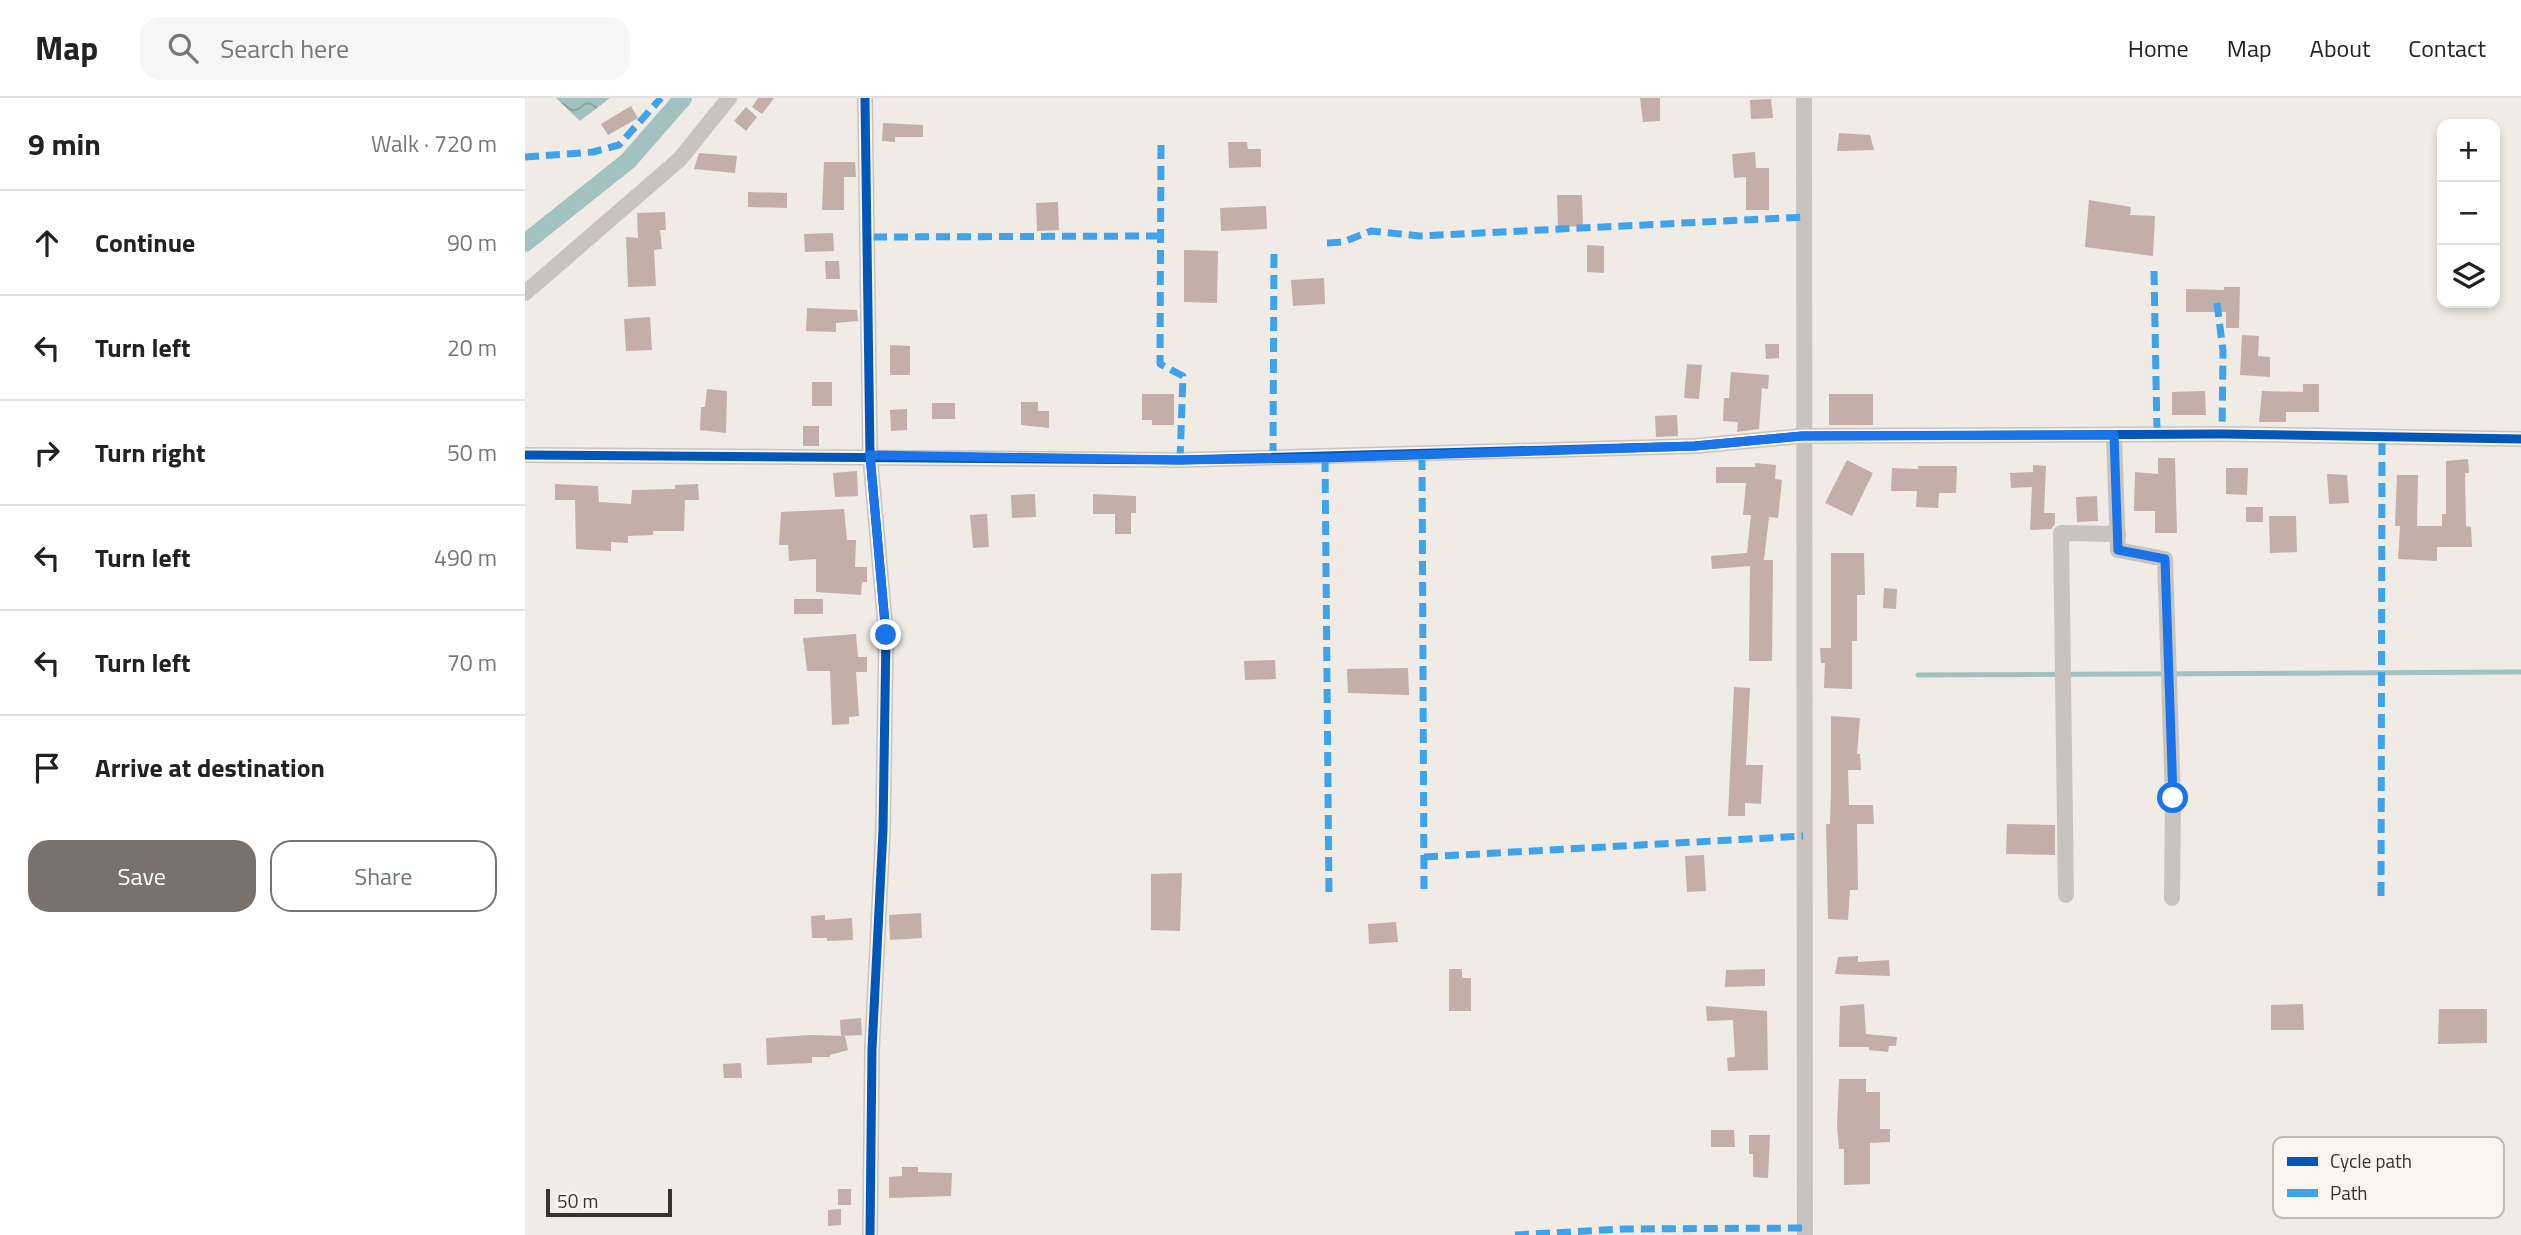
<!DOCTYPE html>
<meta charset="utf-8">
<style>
:root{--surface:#fff;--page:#f6f6f6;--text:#222;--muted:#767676;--line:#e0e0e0;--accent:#7a716c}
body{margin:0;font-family:"Titillium Web",sans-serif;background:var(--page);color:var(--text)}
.controls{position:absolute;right:21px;top:21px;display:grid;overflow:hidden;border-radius:14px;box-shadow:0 4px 10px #0003}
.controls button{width:63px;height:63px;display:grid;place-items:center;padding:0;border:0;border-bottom:2px solid var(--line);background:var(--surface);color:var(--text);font:35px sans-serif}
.scale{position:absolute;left:21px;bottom:18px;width:126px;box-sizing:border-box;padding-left:7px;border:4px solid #3b302b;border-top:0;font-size:19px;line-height:24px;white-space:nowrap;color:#3b302b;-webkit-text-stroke:5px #fbf5ee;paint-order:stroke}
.stop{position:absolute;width:21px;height:21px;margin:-16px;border:5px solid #1a73e8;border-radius:50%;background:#fff}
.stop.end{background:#1a73e8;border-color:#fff;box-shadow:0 2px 7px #0008}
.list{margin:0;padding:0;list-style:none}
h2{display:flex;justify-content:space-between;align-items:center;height:91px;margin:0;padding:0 28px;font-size:30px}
h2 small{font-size:23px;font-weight:400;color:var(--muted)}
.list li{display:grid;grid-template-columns:46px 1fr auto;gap:21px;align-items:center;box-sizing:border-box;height:105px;padding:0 28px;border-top:2px solid var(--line)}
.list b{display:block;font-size:26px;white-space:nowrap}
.list em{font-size:23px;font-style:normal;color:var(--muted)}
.actions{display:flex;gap:14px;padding:21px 28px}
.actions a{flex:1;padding:16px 0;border:2px solid var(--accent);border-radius:21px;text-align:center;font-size:24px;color:var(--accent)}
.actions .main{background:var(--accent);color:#fff}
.icon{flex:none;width:38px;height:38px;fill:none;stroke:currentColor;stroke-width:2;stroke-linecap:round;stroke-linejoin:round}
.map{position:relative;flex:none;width:1996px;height:1137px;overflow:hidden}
header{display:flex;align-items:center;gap:42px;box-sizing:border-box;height:98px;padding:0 35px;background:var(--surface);border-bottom:2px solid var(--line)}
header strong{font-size:33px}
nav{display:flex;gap:38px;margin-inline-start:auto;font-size:24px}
.search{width:490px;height:63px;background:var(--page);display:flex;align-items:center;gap:18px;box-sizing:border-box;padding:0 24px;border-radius:21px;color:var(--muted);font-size:26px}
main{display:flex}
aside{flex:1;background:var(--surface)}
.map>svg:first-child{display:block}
.water{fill:url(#water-waves)}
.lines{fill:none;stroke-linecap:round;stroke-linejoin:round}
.stream{stroke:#a1c2c1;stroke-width:5}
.canal{stroke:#a1c2c1;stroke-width:18}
.building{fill:#c3afa7}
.street{stroke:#c9c3be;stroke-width:16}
.quiet{stroke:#3fa3eb;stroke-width:7;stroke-dasharray:14 7;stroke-linecap:butt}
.cycleway-casing{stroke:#fbf5ee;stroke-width:13}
.cycleway{stroke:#0057b8;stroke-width:9}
.route{stroke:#1a73e8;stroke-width:9}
.key{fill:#fbf5ee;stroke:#c1bab4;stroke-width:2}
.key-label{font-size:19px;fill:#3b302b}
</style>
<header>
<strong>Map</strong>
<div class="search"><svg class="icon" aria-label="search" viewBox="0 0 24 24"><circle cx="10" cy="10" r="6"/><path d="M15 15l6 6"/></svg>Search here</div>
<nav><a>Home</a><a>Map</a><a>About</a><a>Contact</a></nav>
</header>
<main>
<aside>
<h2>9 min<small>Walk · 720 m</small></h2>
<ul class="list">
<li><svg class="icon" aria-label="ahead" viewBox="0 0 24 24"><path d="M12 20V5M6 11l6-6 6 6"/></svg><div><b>Continue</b></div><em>90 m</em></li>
<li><svg class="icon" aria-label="left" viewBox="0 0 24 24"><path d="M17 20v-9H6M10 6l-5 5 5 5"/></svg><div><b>Turn left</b></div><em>20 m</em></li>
<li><svg class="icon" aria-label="right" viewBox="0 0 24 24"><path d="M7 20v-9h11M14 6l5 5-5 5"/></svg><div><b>Turn right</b></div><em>50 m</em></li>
<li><svg class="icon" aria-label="left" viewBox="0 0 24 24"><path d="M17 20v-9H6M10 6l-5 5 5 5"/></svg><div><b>Turn left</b></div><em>490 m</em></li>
<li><svg class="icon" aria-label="left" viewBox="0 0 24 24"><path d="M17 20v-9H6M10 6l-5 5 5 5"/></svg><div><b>Turn left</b></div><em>70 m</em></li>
<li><svg class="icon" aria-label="arrive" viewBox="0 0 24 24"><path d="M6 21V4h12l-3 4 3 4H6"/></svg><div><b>Arrive at destination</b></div></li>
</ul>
<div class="actions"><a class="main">Save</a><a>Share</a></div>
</aside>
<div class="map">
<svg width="1996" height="1137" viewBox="0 0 1996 1137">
<defs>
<pattern id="water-waves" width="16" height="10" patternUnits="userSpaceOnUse" patternTransform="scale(1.75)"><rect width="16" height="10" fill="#a1c2c1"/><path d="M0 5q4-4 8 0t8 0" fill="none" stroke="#849e9d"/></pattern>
</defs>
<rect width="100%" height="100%" fill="#f0ebe5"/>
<path class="water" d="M31,0H85L55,23Z"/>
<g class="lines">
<path class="stream" d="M1393,577L1996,574"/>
<path class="canal" d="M0,145L103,63L158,0"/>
</g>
<g class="building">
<path d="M233,0H249L237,16L227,9Z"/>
<path d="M1115,0H1135V23L1118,24Z"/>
<path d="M1246,1L1248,20L1226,21L1225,2Z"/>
<path d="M106,8L113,20L83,37L76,26Z"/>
<path d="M221,9L232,19L221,33L209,23Z"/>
<path d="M358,25L398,27V39H370V44L357,43Z"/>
<path d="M1314,35L1345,37L1349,52L1312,53Z"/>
<path d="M703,44H722L723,51H736V69L704,70Z"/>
<path d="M1230,54L1231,70H1244V112H1221V79L1209,80L1207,56Z"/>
<path d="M174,55L212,58L210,75L169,71Z"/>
<path d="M299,64H330L331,79H319V112H297Z"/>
<path d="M223,94L262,95V110L223,109Z"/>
<path d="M1032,97H1057L1058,128L1033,129Z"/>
<path d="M1564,102L1606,109L1605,117L1630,118L1628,158L1560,149Z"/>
<path d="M533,104L534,132L512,133L511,105Z"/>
<path d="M741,108L742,131L696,133L695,110Z"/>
<path d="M140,114L141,132H135L137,151L129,152L131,188L103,189L101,139L113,140L112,115Z"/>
<path d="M308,135L309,153L280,154L279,136Z"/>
<path d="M1062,147L1079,148V175L1062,174Z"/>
<path d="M659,152L693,153L692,205L659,204Z"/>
<path d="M300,163H314L315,181H301Z"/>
<path d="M799,180L800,206L768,208L766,182Z"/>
<path d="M1699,189H1715L1714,230H1701V214H1661V191L1699,192Z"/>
<path d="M282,210L332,212L333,223L311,225V234L281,233Z"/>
<path d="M125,219L127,252L101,253L99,221Z"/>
<path d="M1717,237L1734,238L1733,258L1745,259V279L1715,277Z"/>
<path d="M1240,246H1254V260L1241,261Z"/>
<path d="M365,247L385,248V277H365Z"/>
<path d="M1162,266L1177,267L1174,301L1159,300Z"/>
<path d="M1206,274L1244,277L1243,291L1237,290L1234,331L1212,334L1213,324L1198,323L1199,300H1204Z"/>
<rect x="287" y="284" width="20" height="24"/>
<path d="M1778,286H1794V314H1761V324H1734L1737,293L1778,294Z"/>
<path d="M182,291L202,293L201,335L175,332L176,309H180Z"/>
<path d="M1680,293L1681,317H1647V294Z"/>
<path d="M617,296H649V327H627V322H617Z"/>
<rect x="1304" y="296" width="44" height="31"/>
<path d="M496,304H513V313H524V330L496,327Z"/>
<rect x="407" y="305" width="23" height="16"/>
<path d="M382,311V332L366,333L365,312Z"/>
<path d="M1152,317L1153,338L1131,339L1130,318Z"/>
<rect x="278" y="328" width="16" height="20"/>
<path d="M1633,360H1650L1652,435H1630V413H1609L1610,374L1633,376Z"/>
<path d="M1943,361L1944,375H1940L1941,428L1946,429L1947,449H1912V463L1873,461L1875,428H1870L1872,377H1893L1892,428H1917V416H1921V363Z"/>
<path d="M1322,362L1348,375L1327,418L1300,405Z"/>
<path d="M1230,365L1251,367L1250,381L1257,382L1253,420L1244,419L1239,462H1248L1247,563H1224L1225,468L1187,471L1186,458L1222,455L1226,417H1218L1221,385H1191V369H1230Z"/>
<path d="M1508,367L1521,368L1519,415H1530V426L1526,431L1505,432L1507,389L1486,390L1485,375L1508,374Z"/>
<path d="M1393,368H1432L1431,395H1414L1413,410L1391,409L1392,393H1366L1367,370L1393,371Z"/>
<path d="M1701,370H1723L1722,397L1701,396Z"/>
<path d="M332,373L333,398L310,399L308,375Z"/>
<path d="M1802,376L1822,377L1824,405L1804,406Z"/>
<path d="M30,386L73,388L74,404L106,406L107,392L150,391V387L173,386L174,402H160L159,433H128V437L103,438V445L86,444V453L51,451L50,402H30Z"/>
<path d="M510,396L511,419L487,420L486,397Z"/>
<path d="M568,396L611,398V415H606V436H590V416H568Z"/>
<path d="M1572,398L1573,423L1552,424L1551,399Z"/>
<rect x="1721" y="409" width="17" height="15"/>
<path d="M319,411L322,442H331L330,469H342V484H337L336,497L291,494V461L264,463L263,447H254L256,414Z"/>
<path d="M462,416L464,449L448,450L445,417Z"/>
<path d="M1744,418H1771L1772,454L1745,455Z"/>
<path d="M1306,455H1339L1340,497H1332V543H1327V591L1299,590L1300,565H1296L1295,550H1306Z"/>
<path d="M1359,490L1372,491L1371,511L1358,510Z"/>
<rect x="269" y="501" width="29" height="15"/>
<path d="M331,536L333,559H342V574H331L334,618L324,619V626L307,627L305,573H282L278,540Z"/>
<path d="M750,562L751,581L720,582L719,563Z"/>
<path d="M883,570L884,597L823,595L822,571Z"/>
<path d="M1209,589L1225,590L1221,667H1238L1236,706L1220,705V718H1203Z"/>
<path d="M1306,618L1335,620L1332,656H1335L1336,672H1323L1324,707H1348L1349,726H1332L1333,792H1325L1323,822L1303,821L1301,726H1305L1306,691Z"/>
<path d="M1482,726L1530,727V757L1481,756Z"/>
<path d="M1179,757L1181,793L1162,794L1160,758Z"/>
<path d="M657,775L655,833L626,832V776Z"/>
<path d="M396,815L397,840L365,842L364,817Z"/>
<path d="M300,817V822L327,820L328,842L302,843V840H287L286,818Z"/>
<path d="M871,824L873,844L844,846L843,826Z"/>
<path d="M1333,858V864L1364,862L1365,878L1310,876L1313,859Z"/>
<path d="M924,871H937V880H946V913H924Z"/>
<path d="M1240,871V888L1200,889L1201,872Z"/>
<path d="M1339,906L1341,936L1372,939L1371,948H1364L1363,954L1344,952V949H1314L1315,908Z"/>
<path d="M1778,906L1779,932H1746V907Z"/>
<path d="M1181,908L1242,913L1243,972L1203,973L1202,960L1210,959L1208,922L1182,923Z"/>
<path d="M1914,911H1962V945L1913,946Z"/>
<path d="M336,920L337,937L316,938L315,922Z"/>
<path d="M285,937L320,938L323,952L305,957V959H287V965L242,967L241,940Z"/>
<path d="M216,965L217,980H199L198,966Z"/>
<path d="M1314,981H1341V994H1355V1031H1365V1044L1345,1045V1086L1319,1087V1051H1314L1312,1028Z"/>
<path d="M1186,1032H1209L1210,1049H1186Z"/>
<path d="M1224,1037H1245L1243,1080L1228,1079V1056H1224Z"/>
<path d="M377,1069H393V1074L427,1075L426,1098L364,1100V1079L377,1078Z"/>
<rect x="313" y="1091" width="13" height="16"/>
<path d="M316,1111V1127L303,1128V1112Z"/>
</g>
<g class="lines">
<g class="street">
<path d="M340,0L345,357L361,537L358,732L347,951L345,1137"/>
<path d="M1279,0L1280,1137"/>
<path d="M0,195L155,61L204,0"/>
<path d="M1589,337L1593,452L1640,461L1648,700L1647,800"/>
<path d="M0,357L655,362L1170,348L1277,338L1697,336L1996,341"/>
<path d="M1541,797L1536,435L1593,436"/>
</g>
<g class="quiet">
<path d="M636,47L635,266L658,278L655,362"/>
<path d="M0,59L68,54L94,47L136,0"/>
<path d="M348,139L634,138"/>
<path d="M802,145L818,144L846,133L895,138L1280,119"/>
<path d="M1629,173L1632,336"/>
<path d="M1692,205L1698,253L1697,336"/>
<path d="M897,358L899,791"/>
<path d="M748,359L749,151"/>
<path d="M800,360L804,801"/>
<path d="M899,759L1278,738"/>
<path d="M1856,798L1857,337"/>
<path d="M990,1137L1098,1131L1280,1130"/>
</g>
<g class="cycleway-casing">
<g id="cycleway">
<path d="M340,0L345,357L361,537L358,732L347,951L345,1137"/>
<path d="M0,357L655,362L1170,348L1277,338L1697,336L1996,341"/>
</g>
</g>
<use href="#cycleway" class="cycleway"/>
</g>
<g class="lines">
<path class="route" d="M361,537L345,357L655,362L800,360L1170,348L1277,338L1589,337L1593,452L1640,461L1648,700"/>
</g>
<rect x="1748" y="1039" width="231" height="81" rx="10" class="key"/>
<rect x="1762" y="1059" width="31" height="9" fill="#0057b8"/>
<rect x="1762" y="1091" width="31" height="8" fill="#3fa3eb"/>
<g class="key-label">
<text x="1805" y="1070">Cycle path</text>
<text x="1805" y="1102">Path</text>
</g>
</svg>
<div class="controls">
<button>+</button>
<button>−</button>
<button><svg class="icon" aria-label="layers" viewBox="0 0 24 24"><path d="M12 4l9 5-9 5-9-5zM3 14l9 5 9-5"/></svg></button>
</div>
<div class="scale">50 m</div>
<div class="stop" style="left:1648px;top:700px"></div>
<div class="stop end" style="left:361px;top:537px"></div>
</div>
</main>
